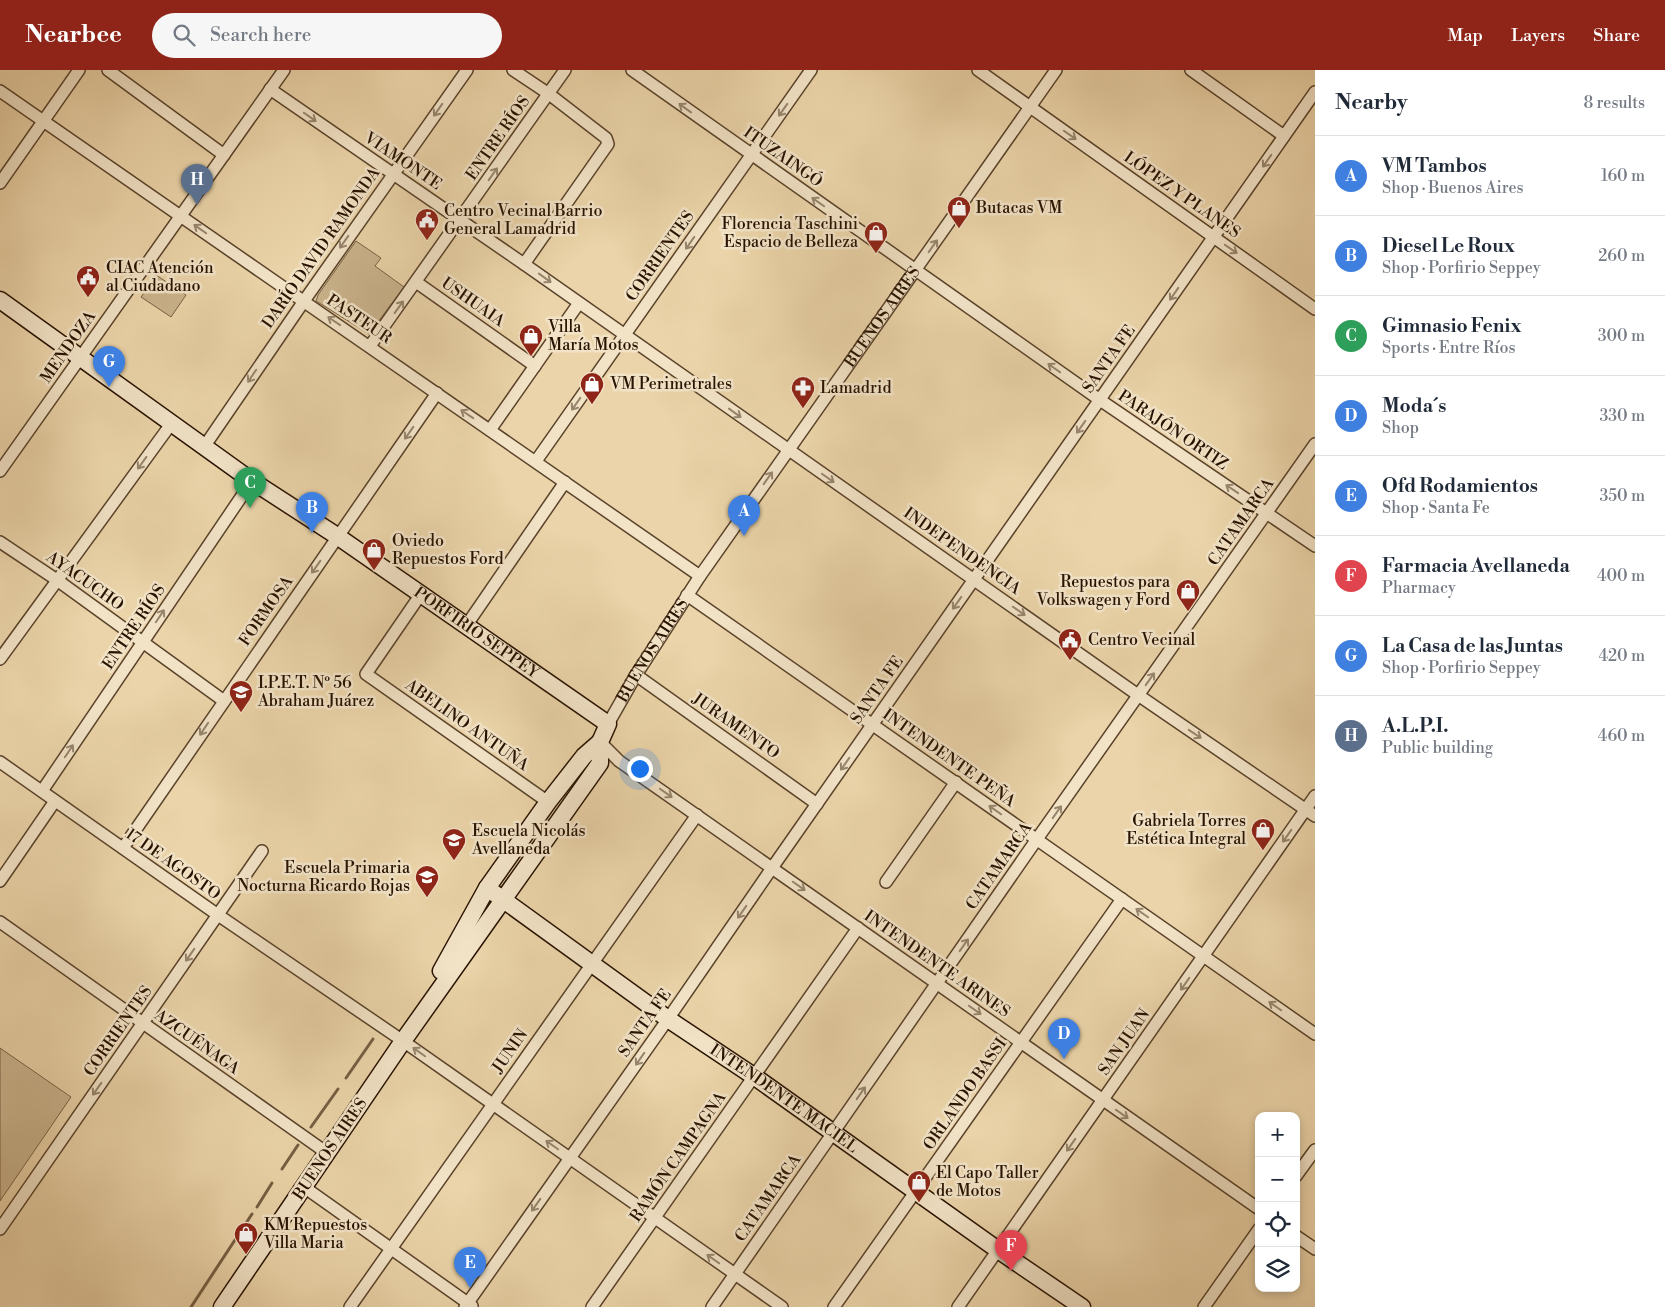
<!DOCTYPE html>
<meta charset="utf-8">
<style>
:root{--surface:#fff;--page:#f6f6f7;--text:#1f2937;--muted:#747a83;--line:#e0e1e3;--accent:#8f2418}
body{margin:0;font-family:"Libre Bodoni",serif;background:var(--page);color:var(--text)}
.controls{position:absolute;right:15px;bottom:15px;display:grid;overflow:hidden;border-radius:10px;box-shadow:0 2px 8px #0003}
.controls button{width:45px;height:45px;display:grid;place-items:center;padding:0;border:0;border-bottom:1px solid var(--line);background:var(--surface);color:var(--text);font:25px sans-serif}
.you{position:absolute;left:639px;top:698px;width:18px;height:18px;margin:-12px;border:4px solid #fff;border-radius:50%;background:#1a73e8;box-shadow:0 0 0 8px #1a73e833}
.badge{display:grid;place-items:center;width:32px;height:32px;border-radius:50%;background:var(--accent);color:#fff;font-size:16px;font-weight:700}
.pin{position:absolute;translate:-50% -41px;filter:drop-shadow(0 1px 2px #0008)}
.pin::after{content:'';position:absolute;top:26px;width:18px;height:15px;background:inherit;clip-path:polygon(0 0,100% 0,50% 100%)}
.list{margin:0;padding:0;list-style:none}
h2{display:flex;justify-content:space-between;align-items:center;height:65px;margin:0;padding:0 20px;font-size:21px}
h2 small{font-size:16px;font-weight:400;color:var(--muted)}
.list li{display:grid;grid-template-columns:32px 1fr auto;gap:15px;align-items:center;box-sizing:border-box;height:80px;padding:0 20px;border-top:1px solid var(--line)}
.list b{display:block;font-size:19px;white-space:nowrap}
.list p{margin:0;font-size:16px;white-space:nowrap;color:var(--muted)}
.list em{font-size:16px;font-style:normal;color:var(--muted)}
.icon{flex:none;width:28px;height:28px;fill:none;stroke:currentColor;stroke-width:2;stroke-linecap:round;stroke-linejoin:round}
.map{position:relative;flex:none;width:1315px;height:1237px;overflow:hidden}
header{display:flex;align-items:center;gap:30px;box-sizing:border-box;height:70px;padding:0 25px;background:var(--accent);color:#fff}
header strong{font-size:24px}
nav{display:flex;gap:28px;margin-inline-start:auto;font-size:18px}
.search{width:350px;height:45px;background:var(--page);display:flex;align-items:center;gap:12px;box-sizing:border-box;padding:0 18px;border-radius:28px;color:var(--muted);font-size:19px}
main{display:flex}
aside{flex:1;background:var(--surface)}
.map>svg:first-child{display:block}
.green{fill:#cab38c;stroke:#796246}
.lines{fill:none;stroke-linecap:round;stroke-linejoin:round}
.stream{stroke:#755f43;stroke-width:3}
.minor-casing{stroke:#59422a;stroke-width:14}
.secondary-casing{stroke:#281200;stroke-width:19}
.minor{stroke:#f2e3c7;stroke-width:11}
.secondary{stroke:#f2e3c7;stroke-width:16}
.oneway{stroke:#97856d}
.labels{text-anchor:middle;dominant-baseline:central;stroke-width:5;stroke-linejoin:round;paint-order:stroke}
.street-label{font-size:16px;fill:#281200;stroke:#f2e3c7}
.poi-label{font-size:16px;fill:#281200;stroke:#f2e3c7;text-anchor:start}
</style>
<header>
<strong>Nearbee</strong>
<div class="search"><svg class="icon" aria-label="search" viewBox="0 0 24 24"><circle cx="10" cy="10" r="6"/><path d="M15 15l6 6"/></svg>Search here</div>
<nav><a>Map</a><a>Layers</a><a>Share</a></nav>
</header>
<main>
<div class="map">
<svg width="1315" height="1237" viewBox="0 0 1315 1237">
<rect width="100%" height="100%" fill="#ebd4a9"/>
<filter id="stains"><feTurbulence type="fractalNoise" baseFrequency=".004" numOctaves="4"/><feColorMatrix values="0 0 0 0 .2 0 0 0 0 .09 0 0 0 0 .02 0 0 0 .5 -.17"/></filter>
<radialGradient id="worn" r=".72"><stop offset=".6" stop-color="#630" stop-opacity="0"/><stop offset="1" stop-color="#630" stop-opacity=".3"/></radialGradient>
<g class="green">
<path d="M356,171L381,188L375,196L404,217L369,264L316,231L318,225Z"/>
<path d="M156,205L186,225L171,247L141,227Z"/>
<path d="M0,978L71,1027L0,1131Z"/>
</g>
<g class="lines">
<g class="stream">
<path d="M346,1008L373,969"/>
<path d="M311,1057L338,1019"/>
<path d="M282,1099L298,1075"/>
<path d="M257,1137L272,1113"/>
<path d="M191,1237L252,1144"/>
</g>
<g class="minor-casing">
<g id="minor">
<path d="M108,0L224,85"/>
<path d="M513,0L549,24L606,68L608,74L524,194"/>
<path d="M632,0L1100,330L1315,476"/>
<path d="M978,0L1315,239"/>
<path d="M1191,0L1284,66"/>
<path d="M270,19L524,194L1138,625L1315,746"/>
<path d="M0,21L700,506"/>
<path d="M0,113L79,0"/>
<path d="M416,212L535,296"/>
<path d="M370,276L565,0"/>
<path d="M490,360L579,233"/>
<path d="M204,377L304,231L467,0"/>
<path d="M536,391L811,0"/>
<path d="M0,401L284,0"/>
<path d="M0,472L57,510L224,631"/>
<path d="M421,524L366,604L548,732"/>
<path d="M687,525L1315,964"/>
<path d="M466,556L565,412"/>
<path d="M0,589L171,354"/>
<path d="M636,605L817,734"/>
<path id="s1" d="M608,654L636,605L700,506L1056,0"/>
<path d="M600,672L619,691L1259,1139"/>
<path d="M0,692L218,845L403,971L782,1237"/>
<path d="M42,721L252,411"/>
<path d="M123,778L437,323"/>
<path d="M0,811L55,731"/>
<path d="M886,812L956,712"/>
<path d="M0,852L327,1083"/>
<path d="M1296,1106L1315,1080"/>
<path d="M304,1117L472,1236"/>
<path d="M0,1159L262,781"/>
<path d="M1296,1166L1315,1179"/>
<path d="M350,1237L697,745"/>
<path d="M465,1237L668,949L772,798L1315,22"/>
<path d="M592,1237L858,858"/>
<path d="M712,1237L1037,769L1315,374"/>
<path d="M834,1237L1122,829"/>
<path d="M958,1237L1315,726"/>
<path d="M1204,1237L1259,1159"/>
</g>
</g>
<g class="secondary-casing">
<g id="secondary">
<path id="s2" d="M0,230L252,411L337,466L608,654L600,672V693L403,971L222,1237"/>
<path id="s3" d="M487,818L668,949L755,1007L998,1180L1082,1237"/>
<path d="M441,901L487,818L548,732L584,686L600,672"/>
</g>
</g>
<use href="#minor" class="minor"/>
<use href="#secondary" class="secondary"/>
</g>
<defs><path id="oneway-shaft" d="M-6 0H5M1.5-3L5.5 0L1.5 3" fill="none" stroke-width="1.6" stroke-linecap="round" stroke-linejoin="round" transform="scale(1.25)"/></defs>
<g class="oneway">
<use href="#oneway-shaft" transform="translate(685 38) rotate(-144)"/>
<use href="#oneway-shaft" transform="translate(438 40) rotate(125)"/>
<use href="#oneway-shaft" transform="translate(783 40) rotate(125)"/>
<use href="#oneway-shaft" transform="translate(310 47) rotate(35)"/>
<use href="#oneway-shaft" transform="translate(1070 65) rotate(35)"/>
<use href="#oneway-shaft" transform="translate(1267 91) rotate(125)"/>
<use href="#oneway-shaft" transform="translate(493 104) rotate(-55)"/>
<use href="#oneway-shaft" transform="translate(818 132) rotate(-145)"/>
<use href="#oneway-shaft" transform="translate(200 159) rotate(-145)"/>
<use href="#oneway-shaft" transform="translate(344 172) rotate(125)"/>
<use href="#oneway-shaft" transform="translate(690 173) rotate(125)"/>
<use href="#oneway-shaft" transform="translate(933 176) rotate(-55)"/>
<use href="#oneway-shaft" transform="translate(1231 179) rotate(35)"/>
<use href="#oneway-shaft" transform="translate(545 208) rotate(36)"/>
<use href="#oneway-shaft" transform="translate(1174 224) rotate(125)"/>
<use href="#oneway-shaft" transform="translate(399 237) rotate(-54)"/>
<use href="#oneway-shaft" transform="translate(334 251) rotate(-146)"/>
<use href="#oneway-shaft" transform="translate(1054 298) rotate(-145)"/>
<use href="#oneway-shaft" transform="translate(252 306) rotate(124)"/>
<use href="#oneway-shaft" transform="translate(576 334) rotate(125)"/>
<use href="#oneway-shaft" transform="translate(735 343) rotate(36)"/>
<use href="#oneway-shaft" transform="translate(467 344) rotate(-146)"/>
<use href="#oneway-shaft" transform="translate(1081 357) rotate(125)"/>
<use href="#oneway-shaft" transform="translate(409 363) rotate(125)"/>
<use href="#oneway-shaft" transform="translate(142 393) rotate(126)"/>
<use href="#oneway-shaft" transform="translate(768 408) rotate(-55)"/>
<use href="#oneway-shaft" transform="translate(828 408) rotate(35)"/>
<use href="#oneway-shaft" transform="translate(1232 419) rotate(-146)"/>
<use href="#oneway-shaft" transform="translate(316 497) rotate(125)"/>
<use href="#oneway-shaft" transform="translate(957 533) rotate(125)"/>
<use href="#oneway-shaft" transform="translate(1019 541) rotate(35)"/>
<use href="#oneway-shaft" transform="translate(160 546) rotate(-56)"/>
<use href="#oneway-shaft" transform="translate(1150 609) rotate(-55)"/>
<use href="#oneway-shaft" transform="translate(204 659) rotate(124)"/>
<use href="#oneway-shaft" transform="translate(1195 664) rotate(34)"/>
<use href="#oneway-shaft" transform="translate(69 681) rotate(-56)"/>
<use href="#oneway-shaft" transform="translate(845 694) rotate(125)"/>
<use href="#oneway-shaft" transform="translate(666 723) rotate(35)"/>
<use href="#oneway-shaft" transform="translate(995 740) rotate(-145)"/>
<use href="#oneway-shaft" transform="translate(1057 742) rotate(-55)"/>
<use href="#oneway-shaft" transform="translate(1287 766) rotate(125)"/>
<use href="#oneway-shaft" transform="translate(799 816) rotate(35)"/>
<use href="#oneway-shaft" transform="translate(742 842) rotate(125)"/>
<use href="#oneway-shaft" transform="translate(1142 843) rotate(-145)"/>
<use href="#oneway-shaft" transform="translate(964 875) rotate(-55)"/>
<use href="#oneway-shaft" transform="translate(190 885) rotate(125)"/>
<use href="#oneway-shaft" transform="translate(1185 914) rotate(125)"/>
<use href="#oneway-shaft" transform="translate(1275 936) rotate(-145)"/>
<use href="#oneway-shaft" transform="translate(975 940) rotate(35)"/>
<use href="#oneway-shaft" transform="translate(419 982) rotate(-145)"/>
<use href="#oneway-shaft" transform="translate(640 989) rotate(125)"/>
<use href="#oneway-shaft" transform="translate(97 1019) rotate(125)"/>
<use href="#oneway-shaft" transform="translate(861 1023) rotate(-55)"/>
<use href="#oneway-shaft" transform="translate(1122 1044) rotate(35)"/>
<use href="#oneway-shaft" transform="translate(552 1075) rotate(-145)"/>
<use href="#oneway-shaft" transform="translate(1071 1075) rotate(125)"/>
<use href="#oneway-shaft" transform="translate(536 1135) rotate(125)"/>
<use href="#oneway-shaft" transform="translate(713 1189) rotate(-145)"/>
</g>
<defs>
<g id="shop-pin" transform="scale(1.25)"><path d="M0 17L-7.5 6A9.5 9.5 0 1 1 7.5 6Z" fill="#8f2418" stroke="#f2e3c7"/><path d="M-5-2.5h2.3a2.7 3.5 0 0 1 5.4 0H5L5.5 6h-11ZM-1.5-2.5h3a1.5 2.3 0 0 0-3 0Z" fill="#fff"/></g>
<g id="civic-pin" transform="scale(1.25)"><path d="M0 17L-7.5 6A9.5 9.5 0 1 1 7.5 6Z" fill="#8f2418" stroke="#f2e3c7"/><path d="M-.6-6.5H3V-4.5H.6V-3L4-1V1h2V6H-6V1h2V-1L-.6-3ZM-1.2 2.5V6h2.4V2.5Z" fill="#fff"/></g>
<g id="pharmacy-pin" transform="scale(1.25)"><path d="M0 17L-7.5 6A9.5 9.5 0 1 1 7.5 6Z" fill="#8f2418" stroke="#f2e3c7"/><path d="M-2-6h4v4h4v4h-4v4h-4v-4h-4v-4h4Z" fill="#fff"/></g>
<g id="school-pin" transform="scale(1.25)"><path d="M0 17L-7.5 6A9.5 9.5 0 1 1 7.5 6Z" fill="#8f2418" stroke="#f2e3c7"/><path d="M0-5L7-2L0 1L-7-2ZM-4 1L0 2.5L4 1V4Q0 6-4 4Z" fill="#fff"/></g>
</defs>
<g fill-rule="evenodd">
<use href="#shop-pin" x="959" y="138"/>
<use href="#civic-pin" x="427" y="150"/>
<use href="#shop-pin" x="876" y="163"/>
<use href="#civic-pin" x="88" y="207"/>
<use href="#shop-pin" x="531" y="266"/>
<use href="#shop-pin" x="592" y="314"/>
<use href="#pharmacy-pin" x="803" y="318"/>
<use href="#shop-pin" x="374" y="480"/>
<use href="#shop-pin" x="1188" y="521"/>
<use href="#civic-pin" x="1070" y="570"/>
<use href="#school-pin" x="241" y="622"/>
<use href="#shop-pin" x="1263" y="760"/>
<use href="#school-pin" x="454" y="770"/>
<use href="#school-pin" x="427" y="807"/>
<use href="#shop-pin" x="919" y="1112"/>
<use href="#shop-pin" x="246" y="1164"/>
</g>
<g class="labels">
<g class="street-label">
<text transform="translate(498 68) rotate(-55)">ENTRE RÍOS</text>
<text transform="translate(783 87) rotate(35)">ITUZAINGÓ</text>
<text transform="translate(403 91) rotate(34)">VIAMONTE</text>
<text transform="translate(1182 125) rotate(35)">LÓPEZ Y PLANES</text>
<text transform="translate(321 178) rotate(-55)">DARÍO DAVID RAMONDA</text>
<text transform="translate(660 186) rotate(-55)">CORRIENTES</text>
<text transform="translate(473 232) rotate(35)">USHUAIA</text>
<text stroke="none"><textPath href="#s1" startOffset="491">BUENOS AIRES</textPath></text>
<text transform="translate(359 249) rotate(34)">PASTEUR</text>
<text transform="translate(68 277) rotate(-55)">MENDOZA</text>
<text transform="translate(1109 289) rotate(-55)">SANTA FE</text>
<text transform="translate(1173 360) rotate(34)">PARAJÓN ORTIZ</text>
<text transform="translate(1241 452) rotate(-55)">CATAMARCA</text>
<text transform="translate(962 481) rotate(35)">INDEPENDENCIA</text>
<text transform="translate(85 511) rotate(35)">AYACUCHO</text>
<text transform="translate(266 541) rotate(-55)">FORMOSA</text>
<text transform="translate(134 557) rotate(-56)">ENTRE RÍOS</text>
<text stroke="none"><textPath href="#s2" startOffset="581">PORFIRIO SEPPEY</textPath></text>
<text stroke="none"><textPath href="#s1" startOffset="86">BUENOS AIRES</textPath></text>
<text transform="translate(877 620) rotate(-55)">SANTA FE</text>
<text transform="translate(467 655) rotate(35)">ABELINO ANTUÑA</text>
<text transform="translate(736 656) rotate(35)">JURAMENTO</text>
<text transform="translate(949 688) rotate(35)">INTENDENTE PEÑA</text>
<text transform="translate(173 794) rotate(35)">17 DE AGOSTO</text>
<text transform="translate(999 796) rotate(-55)">CATAMARCA</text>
<text transform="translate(937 894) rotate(35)">INTENDENTE ARINES</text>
<text transform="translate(645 953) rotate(-55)">SANTA FE</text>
<text transform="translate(118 961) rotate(-55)">CORRIENTES</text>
<text transform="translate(197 972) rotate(35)">AZCUÉNAGA</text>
<text transform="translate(1124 972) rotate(-55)">SAN JUAN</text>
<text transform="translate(510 981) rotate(-55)">JUNIN</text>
<text transform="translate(965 1024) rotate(-55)">ORLANDO BASSI</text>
<text stroke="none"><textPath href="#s3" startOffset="364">INTENDENTE MACIEL</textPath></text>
<text transform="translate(330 1079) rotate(-56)">BUENOS AIRES</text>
<text transform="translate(678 1087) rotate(-55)">RAMÓN CAMPAGNA</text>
<text transform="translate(768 1128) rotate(-55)">CATAMARCA</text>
</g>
<g class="poi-label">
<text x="976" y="138">Butacas VM</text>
<text x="444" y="141">Centro Vecinal Barrio<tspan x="444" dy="18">General Lamadrid</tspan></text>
<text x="858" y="154" text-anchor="end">Florencia Taschini<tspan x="858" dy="18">Espacio de Belleza</tspan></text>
<text x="106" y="198">CIAC Atención<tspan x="106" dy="18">al Ciudadano</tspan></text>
<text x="548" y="257">Villa<tspan x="548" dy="18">María Motos</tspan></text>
<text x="610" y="314">VM Perimetrales</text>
<text x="820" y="318">Lamadrid</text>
<text x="392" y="471">Oviedo<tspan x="392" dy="18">Repuestos Ford</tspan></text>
<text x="1170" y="512" text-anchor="end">Repuestos para<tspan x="1170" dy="18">Volkswagen y Ford</tspan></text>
<text x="1088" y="570">Centro Vecinal</text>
<text x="258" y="613">I.P.E.T. Nº 56<tspan x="258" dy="18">Abraham Juárez</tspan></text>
<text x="1246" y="751" text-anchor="end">Gabriela Torres<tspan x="1246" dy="18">Estética Integral</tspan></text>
<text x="472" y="761">Escuela Nicolás<tspan x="472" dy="18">Avellaneda</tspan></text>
<text x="410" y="798" text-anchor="end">Escuela Primaria<tspan x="410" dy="18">Nocturna Ricardo Rojas</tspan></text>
<text x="936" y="1103">El Capo Taller<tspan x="936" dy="18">de Motos</tspan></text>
<text x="264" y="1155">KM Repuestos<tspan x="264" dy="18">Villa Maria</tspan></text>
</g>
</g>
<rect width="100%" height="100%" filter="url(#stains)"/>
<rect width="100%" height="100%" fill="url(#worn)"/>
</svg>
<div class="controls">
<button>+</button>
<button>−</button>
<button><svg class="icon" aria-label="locate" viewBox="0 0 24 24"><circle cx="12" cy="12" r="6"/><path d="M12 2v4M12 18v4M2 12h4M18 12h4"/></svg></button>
<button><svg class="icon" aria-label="layers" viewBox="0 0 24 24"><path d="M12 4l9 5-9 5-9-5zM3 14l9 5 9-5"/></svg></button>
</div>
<div class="you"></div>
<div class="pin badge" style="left:744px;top:466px;background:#3f7fe0">A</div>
<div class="pin badge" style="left:312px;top:463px;background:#3f7fe0">B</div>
<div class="pin badge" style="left:250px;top:438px;background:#2e9e5b">C</div>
<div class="pin badge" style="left:1064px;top:989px;background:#3f7fe0">D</div>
<div class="pin badge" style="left:470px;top:1218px;background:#3f7fe0">E</div>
<div class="pin badge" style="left:1011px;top:1201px;background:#e0444e">F</div>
<div class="pin badge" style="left:109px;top:317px;background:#3f7fe0">G</div>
<div class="pin badge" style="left:197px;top:135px;background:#5c6f8a">H</div>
</div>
<aside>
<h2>Nearby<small>8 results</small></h2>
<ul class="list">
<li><span class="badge" style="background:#3f7fe0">A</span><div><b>VM Tambos</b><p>Shop · Buenos Aires</p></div><em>160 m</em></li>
<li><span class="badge" style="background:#3f7fe0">B</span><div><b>Diesel Le Roux</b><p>Shop · Porfirio Seppey</p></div><em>260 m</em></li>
<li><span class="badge" style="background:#2e9e5b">C</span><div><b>Gimnasio Fenix</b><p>Sports · Entre Ríos</p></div><em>300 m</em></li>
<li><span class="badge" style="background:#3f7fe0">D</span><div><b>Moda´s</b><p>Shop</p></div><em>330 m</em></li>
<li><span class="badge" style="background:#3f7fe0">E</span><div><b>Ofd Rodamientos</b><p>Shop · Santa Fe</p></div><em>350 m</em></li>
<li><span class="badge" style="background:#e0444e">F</span><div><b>Farmacia Avellaneda</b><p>Pharmacy</p></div><em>400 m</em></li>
<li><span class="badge" style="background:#3f7fe0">G</span><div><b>La Casa de las Juntas</b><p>Shop · Porfirio Seppey</p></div><em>420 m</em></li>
<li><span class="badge" style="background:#5c6f8a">H</span><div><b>A.L.P.I.</b><p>Public building</p></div><em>460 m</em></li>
</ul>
</aside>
</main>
